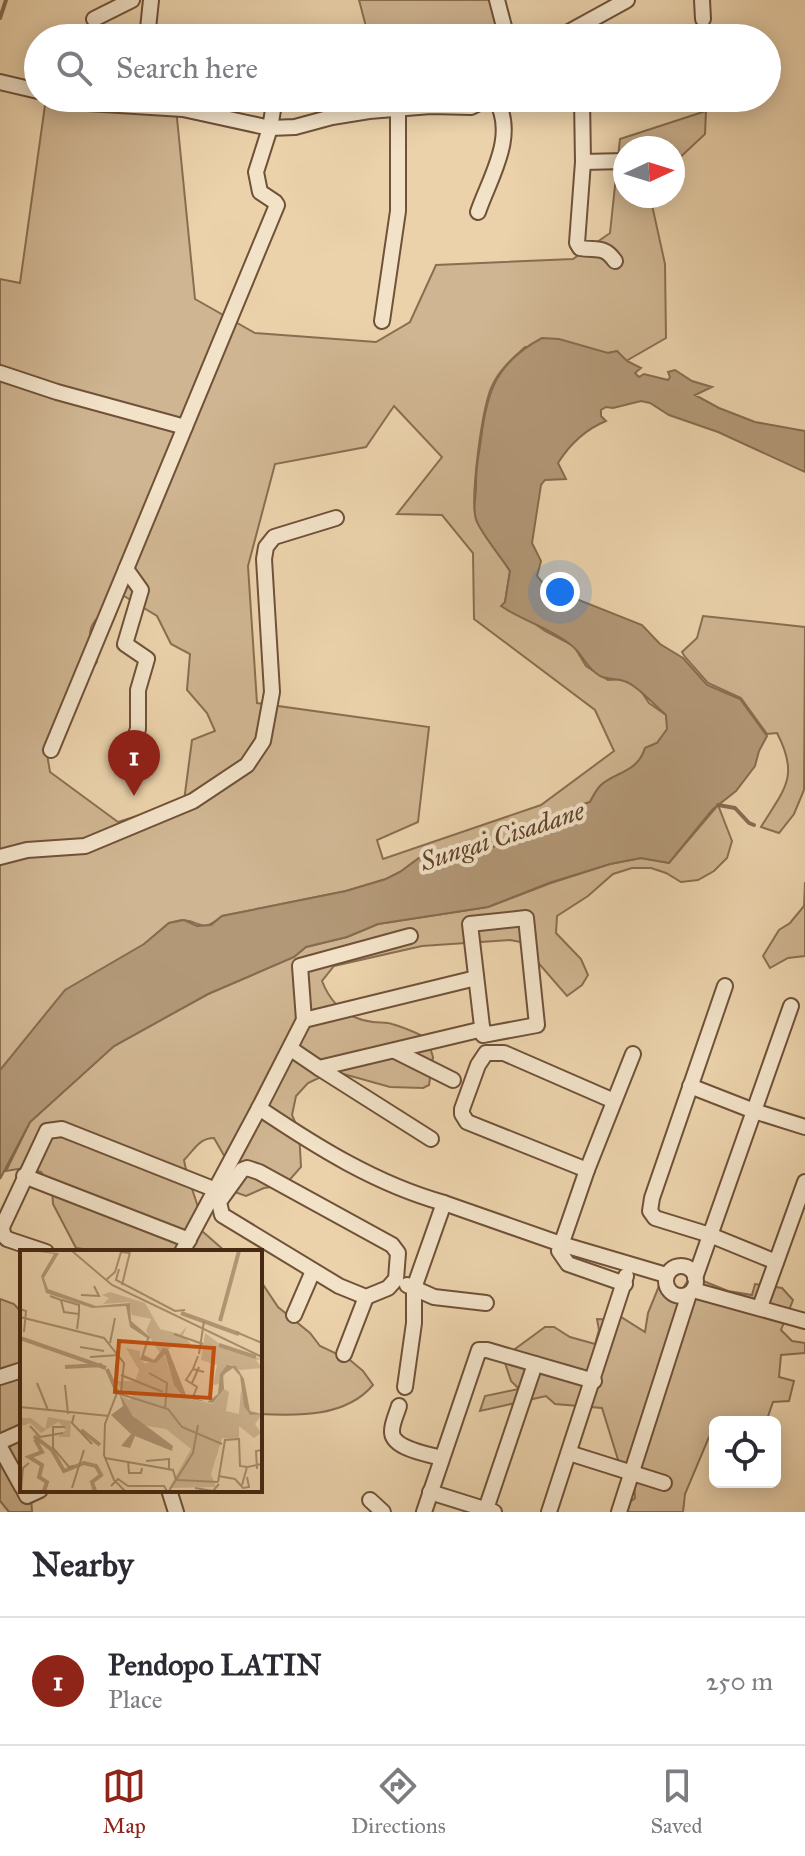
<!DOCTYPE html>
<style>
:root{--surface:#fff;--page:#f2f2f3;--text:#2b2b33;--muted:#7c7c81;--line:#e1e1e2;--accent:#8f2418}
body{margin:0;font-family:"IM FELL Great Primer",serif;background:var(--page);color:var(--text)}
.controls{position:absolute;right:24px;bottom:24px;display:grid;overflow:hidden;border-radius:12px;box-shadow:0 4px 20px #0003}
.controls button{width:72px;height:72px;display:grid;place-items:center;padding:0;border:0;border-bottom:2px solid var(--line);background:var(--surface);color:var(--text);font:40px sans-serif}
.compass{position:absolute;left:613px;top:136px;width:72px;height:72px;border-radius:50%;background:var(--surface);box-shadow:0 4px 20px #0003;rotate:86deg}
.you{position:absolute;left:560px;top:592px;width:28px;height:28px;margin:-20px;border:6px solid #fff;border-radius:50%;background:#1a73e8;box-shadow:0 0 0 12px #1a73e833}
.badge{display:grid;place-items:center;width:52px;height:52px;border-radius:50%;background:var(--accent);color:#fff;font-size:26px;font-weight:700}
.pin{position:absolute;translate:-50% -66px;filter:drop-shadow(0 2px 4px #0008)}
.pin::after{content:'';position:absolute;top:42px;width:28px;height:24px;background:inherit;clip-path:polygon(0 0,100% 0,50% 100%)}
.list{margin:0;padding:0;list-style:none}
h2{display:flex;justify-content:space-between;align-items:center;height:104px;margin:0;padding:0 32px;font-size:34px}
h2 small{font-size:26px;font-weight:400;color:var(--muted)}
.list li{display:grid;grid-template-columns:52px 1fr auto;gap:24px;align-items:center;box-sizing:border-box;height:128px;padding:0 32px;border-top:2px solid var(--line)}
.list b{display:block;font-size:30px;white-space:nowrap}
.list p{margin:0;font-size:26px;white-space:nowrap;color:var(--muted)}
.list em{font-size:26px;font-style:normal;color:var(--muted)}
.icon{flex:none;width:44px;height:44px;fill:none;stroke:currentColor;stroke-width:2;stroke-linecap:round;stroke-linejoin:round}
.map{position:relative;flex:none;width:805px;height:1512px;overflow:hidden}
.search{position:absolute;background:var(--surface);box-shadow:0 4px 20px #0003;left:24px;right:24px;top:24px;height:88px;display:flex;align-items:center;gap:20px;box-sizing:border-box;padding:0 28px;border-radius:44px;color:var(--muted);font-size:30px}
.sheet{height:232px;background:var(--surface)}
nav{display:flex;justify-content:space-around;align-items:center;box-sizing:border-box;height:112px;border-top:2px solid var(--line);background:var(--surface);font-size:22px;color:var(--muted)}
nav a{display:grid;justify-items:center;gap:4px}
nav .on{color:var(--accent)}
.map>svg:first-child{display:block}
.green{fill:#cfb591;stroke:#8a6e51;stroke-width:2;fill-rule:evenodd}
.water{fill:#b39877;stroke:#876b4e;stroke-width:2}
.lines{fill:none;stroke-linecap:round;stroke-linejoin:round}
.stream{stroke:#876b4e;stroke-width:4}
.street-casing{stroke:#6f5238;stroke-width:18}
.street{stroke:#f2e2c8;stroke-width:14}
.labels{text-anchor:middle;dominant-baseline:central;stroke-width:8;stroke-linejoin:round;paint-order:stroke}
.water-label{font-size:26px;font-style:italic;fill:#61432a;stroke:#f2e2c8}
.inset-river{fill:none;stroke:#b39877;stroke-width:4}
.inset-road{fill:none;stroke:#a98e6d;stroke-width:2}
.view{fill:#c84f0d;fill-opacity:0.15;stroke:#c84f0d;stroke-width:4}
.inset-edge{fill:none;stroke:#462711;stroke-width:4}
</style>
<div class="map">
<svg width="805" height="1512" viewBox="0 0 805 1512">
<rect width="100%" height="100%" fill="#ebd2ab"/>
<filter id="stains"><feTurbulence type="fractalNoise" baseFrequency=".0025" numOctaves="4"/><feColorMatrix values="0 0 0 0 .2 0 0 0 0 .09 0 0 0 0 .02 0 0 0 .5 -.17"/></filter>
<radialGradient id="worn" r=".72"><stop offset=".6" stop-color="#630" stop-opacity="0"/><stop offset="1" stop-color="#630" stop-opacity=".3"/></radialGradient>
<g class="green">
<path d="M359,0H493L498,38H369Z"/>
<path d="M46,98H175L195,299L255,333L376,342L410,322L436,265L573,259L610,233L620,139L706,111L705,134L673,164V148H625V196H650L665,264L666,338L626,361L617,351L608,353L525,347C513,358 500,369 493,384C482,404 470,499 476,519C480,532 502,557 510,571L505,602L545,631L574,646L586,666L598,674L608,680L622,679L639,688L649,703L666,715L668,729L657,743L645,748C638,772 616,772 601,785C596,790 593,796 590,802L574,807L554,823L520,833L493,847H478L443,859L419,858L400,872L386,879L346,891L222,916C200,934 204,922 183,920C178,920 174,922 169,923L0,1070V279L20,283ZM394,406L442,457L397,514L442,515L473,553L474,619L595,710L614,751L541,805L383,859L377,840L418,822L429,727L257,703L248,566L275,464L366,447ZM124,596L157,616L171,644L190,654L187,690L207,713L215,731L192,740L184,801L118,822L50,772L46,748L61,711L97,662C80,624 95,619 124,596Z"/>
<path d="M703,616L805,627L804,790L794,814L779,833L761,827C784,789 800,777 777,733L767,734L741,698L708,683L685,657L682,652L697,638Z"/>
<path d="M718,805L732,841L727,858L714,871L698,880L681,882L666,873L651,868H632L613,874L588,896L557,916L556,933L581,959L588,975L582,985L567,996L534,958L526,943L510,940L422,946L334,966L322,981C331,1004 348,1019 373,1022C380,1023 386,1022 392,1024C404,1027 416,1033 427,1038L433,1057L429,1085L423,1088L390,1087L340,1073L327,1074L308,1083L296,1096L292,1115L299,1131L301,1167L285,1185L264,1188L246,1196L229,1190L226,1159L214,1138C199,1138 194,1150 184,1160C188,1185 201,1205 202,1231L226,1252H104L76,1248L53,1204L52,1189L41,1172L24,1168L6,1171L30,1122L114,1046L208,994L294,957L306,947L347,937L378,924L488,907L551,883L610,864L641,858L669,863Z"/>
<path d="M805,882V956L788,958L770,968L763,956L779,930L790,923L804,906Z"/>
<path d="M691,1276L728,1291L752,1295L755,1284L782,1288L793,1300L781,1330L792,1341L805,1343V1353L781,1355L779,1377L794,1381L789,1401L773,1402L766,1422H715V1437H709L685,1494L683,1512H618L635,1498L633,1463L620,1466L602,1408L555,1404L546,1396L480,1411L485,1396L519,1389L511,1381L505,1363L515,1349L545,1327H554L570,1337L595,1344L599,1330L597,1319L616,1320L621,1317L645,1332L648,1313L659,1286L681,1291Z"/>
<path d="M260,1280L278,1307L310,1333L320,1346L350,1360L363,1371L373,1385C346,1417 299,1416 260,1414Z"/>
<path d="M0,1299L14,1304L22,1313V1490L31,1495L32,1512H9L0,1501Z"/>
</g>
<path class="water" d="M542,338L559,339L608,353L617,351L627,361L641,368L635,373L639,377L644,374L668,380L670,377L668,372L675,370L692,381L712,387L695,395L719,408L755,422L805,431V472L718,432L669,415L650,403L641,401L613,408L606,407L601,410V416L606,421C584,430 570,444 558,463L566,479L545,480L541,485L532,543L541,561L537,576L546,587L642,625L660,644L683,658L707,685L740,699L767,736L759,751L755,766L736,791L712,810L669,863L641,858L610,864L549,883L488,907L378,924L347,937L306,947L294,957L208,994L114,1046L30,1122L0,1179V1070L65,990L144,944L169,923L184,920L197,926L211,925L222,916L346,891L386,879L400,872L419,858L443,859L456,856L464,850L493,847L520,833L554,823L564,816L569,809L590,802C593,796 596,790 601,785C616,772 638,772 645,748L657,743L667,729L666,715C654,705 637,685 624,681C615,678 609,680 600,676C585,667 583,654 571,645C550,628 523,621 501,606L505,602L510,571C502,558 479,531 476,519C472,506 477,494 476,482C476,466 479,454 481,439C487,390 497,362 542,338Z"/>
<g class="lines">
<g class="stream">
<path d="M0,18L6,0"/>
<path d="M718,805L735,808L749,823L754,825"/>
</g>
<g class="street-casing">
<g id="street">
<path d="M497,0L507,38"/>
<path d="M702,0L703,19"/>
<path d="M94,19L132,0"/>
<path d="M147,38L151,0"/>
<path d="M558,38L627,0"/>
<path d="M0,82L38,91"/>
<path d="M67,98L87,103L183,109L270,128L295,127L332,117L369,111L431,106L471,107L489,98"/>
<path d="M543,98L581,104"/>
<path d="M582,98L583,162L577,243L580,248C596,251 604,245 615,261"/>
<path d="M583,162L625,161"/>
<path d="M478,212C490,177 518,135 495,98"/>
<path d="M382,321L398,211V108"/>
<path d="M0,373L57,392L185,427"/>
<path d="M51,750L277,205L275,202L260,192L256,172L270,128L275,98"/>
<path d="M124,767L138,729V690L147,659L125,644L141,590L126,569"/>
<path d="M0,857L27,850L85,846L193,801L247,765L263,741L272,692L264,559L266,547L274,537L336,518"/>
<path d="M526,918L537,1025L483,1035L470,924Z"/>
<path d="M725,986L652,1198L650,1211L655,1218L710,1235L776,1262"/>
<path d="M304,1020L300,966L410,936"/>
<path d="M291,1049L319,1068L483,1029"/>
<path d="M395,1051L453,1080"/>
<path d="M319,1068L431,1139"/>
<path d="M690,1086L754,1111L805,1127"/>
<path d="M259,1108L304,1020L476,978"/>
<path d="M247,1168L259,1172L392,1245L398,1253L396,1279L388,1288L366,1297L339,1286L222,1215L219,1202L242,1170Z"/>
<path d="M587,1170L467,1122L462,1114V1109L478,1065L486,1053H504L614,1101"/>
<path d="M24,1176L189,1240"/>
<path d="M46,1252L7,1239L3,1234L2,1227L47,1131L62,1129L216,1190"/>
<path d="M182,1252L259,1108C317,1147 376,1184 444,1203"/>
<circle cx="681" cy="1281" r="15"/>
<path d="M695,1278L791,1006"/>
<path d="M625,1284L568,1264L559,1251L587,1170L633,1054"/>
<path d="M407,1285L434,1297L486,1303"/>
<path d="M693,1290L805,1321"/>
<path d="M760,1307L805,1182"/>
<path d="M294,1315L313,1271"/>
<path d="M344,1354L366,1297"/>
<path d="M0,1377L22,1370"/>
<path d="M405,1387L414,1323V1288L444,1203L561,1244L666,1275"/>
<path d="M399,1406C397,1413 392,1423 392,1431C391,1449 429,1454 441,1458"/>
<path d="M0,1442L22,1432"/>
<path d="M0,1447L22,1487"/>
<path d="M569,1453L664,1483"/>
<path d="M24,1490L27,1496L40,1490"/>
<path d="M169,1490L176,1512"/>
<path d="M430,1492L494,1512"/>
<path d="M370,1500L383,1512"/>
<path d="M424,1512L479,1350H487L594,1381"/>
<path d="M485,1512L535,1364"/>
<path d="M549,1512L626,1276"/>
<path d="M619,1512L689,1294"/>
</g>
</g>
<use href="#street" class="street"/>
</g>
<g class="labels">
<g class="water-label">
<text transform="translate(502 836) rotate(-18)">Sungai Cisadane</text>
</g>
</g>
<g transform="translate(20 1250)">
<rect width="242" height="242" fill="#ebd2ab"/>
<path d="M90,42L125,53L140,79L160,84L167,76L163,85L171,94L159,98L146,92L151,98L139,102L126,81L131,69L112,65L109,52L83,54L89,48L82,45ZM185,83L205,98L242,109L236,110L242,118L220,120L210,114L200,134L193,135L197,115L181,110ZM106,98L120,101V110L126,114L144,103L154,135L164,148L193,154L204,139L209,142L206,161L219,164L221,140L228,163L242,164L235,174L241,183L234,188L219,176V189L202,188L191,224L196,237L149,238L171,199L146,179L122,175L105,156L100,145L110,150L113,142L100,139L97,131H115L119,120ZM28,167L51,171L50,187H38L46,180L38,172L21,183L10,173L0,177V168H11L25,179Z" fill="#cfb591"/>
<path d="M13,1L39,3L24,28L28,39L76,56L110,53L111,71L130,87L124,105L134,110L143,98L148,99L166,145L187,152L198,144L200,124L207,115L216,116L224,129L230,161L242,164L230,165L224,156L220,126L213,118L203,125L204,139L193,153L164,148L154,135L145,104L136,113L120,110L127,88L110,77L106,56L72,58L26,43L21,26L34,4ZM99,143L113,166L153,196L152,201L115,186L110,198L101,196L111,184L91,165L103,156Z" fill="#b39877"/>
<path class="inset-river" d="M161,63L219,84M200,71L219,1M0,88L86,118M199,95L236,107M45,117L82,115M87,119L97,142M61,180L80,195M14,186L32,200L44,221L64,213L76,216L81,225L72,232L75,241M15,189L22,202L9,207L22,215L19,227L27,232L24,241"/>
<path class="inset-road" d="M52,1L92,35L242,107M99,19L96,30L155,61L165,60M86,30L95,22L101,2L110,3M102,35L110,2M61,45L79,46L74,36M30,46L41,50L44,62L59,64L57,79M42,50L59,55V63M0,59L6,61L4,82M0,67L84,88L104,113L101,142M216,82L242,93M154,84L183,94M90,93L95,68M60,97L84,101M179,104L184,71M178,106L173,119L184,122M70,107L99,105M173,119L166,130L177,137L173,147M177,122L172,133L179,117M129,123L147,133L145,159M101,125L143,142M17,133L28,160M45,135L48,164M0,157L89,166M54,165L52,173L72,194M10,176L20,187L43,183M45,177H33V198L49,217L54,216M85,208L153,220L156,230M108,211L109,223H121L122,218M126,211L149,209V219M237,219L236,201L242,200M198,226L215,229L223,238L229,237L227,227M157,230L198,232M198,232L205,190L219,189L220,216L227,217M222,235L227,217L242,214M91,236L98,229L108,236H144L147,241M52,238L64,200M175,238L193,241L199,234M1,241L3,218L9,213M105,241L94,230L84,205L85,174L97,143L148,159L162,177L202,194M149,241L173,203L178,175"/>
<path class="view" d="M99,91L194,98L190,148L95,142Z"/>
<rect width="242" height="242" class="inset-edge"/>
</g>
<rect width="100%" height="100%" filter="url(#stains)"/>
<rect width="100%" height="100%" fill="url(#worn)"/>
</svg>
<div class="controls">
<button><svg class="icon" aria-label="locate" viewBox="0 0 24 24"><circle cx="12" cy="12" r="6"/><path d="M12 2v4M12 18v4M2 12h4M18 12h4"/></svg></button>
</div>
<svg class="compass" viewBox="-18 -18 36 36"><path d="M0-13l5 13h-10z" fill="#e53935"/><path d="M0 13l5-13h-10z" fill="#7c7c81"/></svg>
<div class="you"></div>
<div class="pin badge" style="left:134px;top:796px">1</div>
<div class="search"><svg class="icon" aria-label="search" viewBox="0 0 24 24"><circle cx="10" cy="10" r="6"/><path d="M15 15l6 6"/></svg>Search here</div>
</div>
<section class="sheet">
<h2>Nearby<small></small></h2>
<ul class="list">
<li><span class="badge">1</span><div><b>Pendopo LATIN</b><p>Place</p></div><em>250 m</em></li>
</ul>
</section>
<nav>
<a class="on"><svg class="icon" aria-label="map" viewBox="0 0 24 24"><path d="M3 6l6-2 6 2 6-2v14l-6 2-6-2-6 2zM9 4v14M15 6v14"/></svg>Map</a>
<a><svg class="icon" aria-label="directions" viewBox="0 0 24 24"><path d="M12 3l9 9-9 9-9-9zM9 14v-3h6M13 9l2 2-2 2"/></svg>Directions</a>
<a><svg class="icon" aria-label="saved" viewBox="0 0 24 24"><path d="M7 4h10v16l-5-4-5 4z"/></svg>Saved</a>
</nav>
